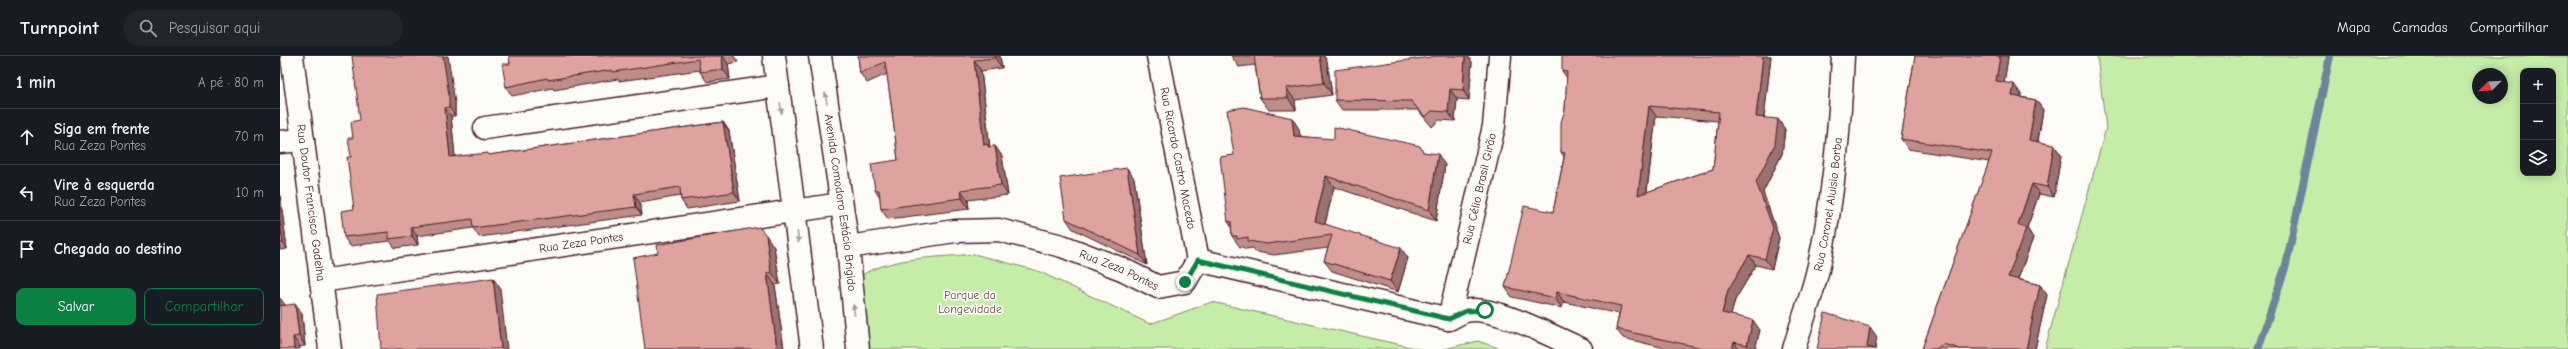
<!DOCTYPE html>
<html lang="pt">
<meta charset="utf-8">
<style>
:root{--surface:#171b24;--page:#20242c;--text:#f1f3f6;--muted:#9ea1a6;--line:#363941;--accent:#0b8043}
body{margin:0;font-family:"Comic Neue",sans-serif;background:var(--page);color:var(--text)}
.controls{position:absolute;right:12px;top:12px;display:grid;overflow:hidden;border-radius:8px;box-shadow:0 2px 10px #0003}
.controls button{width:36px;height:36px;display:grid;place-items:center;padding:0;border:0;border-bottom:1px solid var(--line);background:var(--surface);color:var(--text);font:20px sans-serif}
.compass{position:absolute;left:2192px;top:12px;width:36px;height:36px;border-radius:50%;background:var(--surface);box-shadow:0 2px 10px #0003;rotate:246deg}
.stop{position:absolute;width:12px;height:12px;margin:-9px;border:3px solid #0b8043;border-radius:50%;background:#fff}
.stop.end{background:#0b8043;border-color:#fff;box-shadow:0 1px 4px #0008}
.list{margin:0;padding:0;list-style:none}
h2{display:flex;justify-content:space-between;align-items:center;height:52px;margin:0;padding:0 16px;font-size:17px}
h2 small{font-size:13px;font-weight:400;color:var(--muted)}
.list li{display:grid;grid-template-columns:26px 1fr auto;gap:12px;align-items:center;box-sizing:border-box;height:56px;padding:0 16px;border-top:1px solid var(--line)}
.list b{display:block;font-size:15px;white-space:nowrap}
.list p{margin:0;font-size:13px;white-space:nowrap;color:var(--muted)}
.list em{font-size:13px;font-style:normal;color:var(--muted)}
.actions{display:flex;gap:8px;padding:12px 16px}
.actions a{flex:1;padding:9px 0;border:1px solid var(--accent);border-radius:8px;text-align:center;font-size:14px;color:var(--accent)}
.actions .main{background:var(--accent);color:#fff}
.icon{flex:none;width:22px;height:22px;fill:none;stroke:currentColor;stroke-width:2;stroke-linecap:round;stroke-linejoin:round}
.map{position:relative;flex:none;width:2288px;height:293px;overflow:hidden}
header{display:flex;align-items:center;gap:24px;box-sizing:border-box;height:56px;padding:0 20px;background:var(--surface);border-bottom:1px solid var(--line)}
header strong{font-size:19px}
nav{display:flex;gap:22px;margin-inline-start:auto;font-size:14px}
.search{width:280px;height:36px;background:var(--page);display:flex;align-items:center;gap:10px;box-sizing:border-box;padding:0 14px;border-radius:22px;color:var(--muted);font-size:15px}
main{display:flex}
aside{flex:1;background:var(--surface)}
.map>svg:first-child{display:block}
.green{fill:#c5eda8;stroke:#88866a;fill-rule:evenodd}
.lines{fill:none;stroke-linecap:round;stroke-linejoin:round}
.stream{stroke:#6e849c;stroke-width:8}
.street-casing{stroke:#4a1f2b;stroke-width:25}
.secondary-casing{stroke:#4a1f2b;stroke-width:25}
.street{stroke:#fdfcf7;stroke-width:22}
.secondary{stroke:#fdfcf7;stroke-width:22}
.wall{fill:#bf8c88;stroke:#4a1f2b;fill-rule:evenodd}
.shaded-wall{fill:#9b726f;stroke:#4a1f2b}
.building{fill:#dea39e;stroke:#4a1f2b;fill-rule:evenodd}
.oneway{fill:#ac999b}
.route{stroke:#0b8043;stroke-width:5}
.labels{text-anchor:middle;dominant-baseline:central;stroke-width:3.5;stroke-linejoin:round;paint-order:stroke}
.street-label{font-size:12px;fill:#4a1f2b;stroke:#fdfcf7}
.park-label{font-size:12px;fill:#69524a;stroke:#fdfcf7}
</style>
<header>
<strong>Turnpoint</strong>
<div class="search"><svg class="icon" aria-label="search" viewBox="0 0 24 24"><circle cx="10" cy="10" r="6"/><path d="M15 15l6 6"/></svg>Pesquisar aqui</div>
<nav><a>Mapa</a><a>Camadas</a><a>Compartilhar</a></nav>
</header>
<main>
<aside>
<h2>1 min<small>A pé · 80 m</small></h2>
<ul class="list">
<li><svg class="icon" aria-label="ahead" viewBox="0 0 24 24"><path d="M12 20V5M6 11l6-6 6 6"/></svg><div><b>Siga em frente</b><p>Rua Zeza Pontes</p></div><em>70 m</em></li>
<li><svg class="icon" aria-label="left" viewBox="0 0 24 24"><path d="M17 20v-9H6M10 6l-5 5 5 5"/></svg><div><b>Vire à esquerda</b><p>Rua Zeza Pontes</p></div><em>10 m</em></li>
<li><svg class="icon" aria-label="arrive" viewBox="0 0 24 24"><path d="M6 21V4h12l-3 4 3 4H6"/></svg><div><b>Chegada ao destino</b></div></li>
</ul>
<div class="actions"><a class="main">Salvar</a><a>Compartilhar</a></div>
</aside>
<div class="map">
<svg width="2288" height="293" viewBox="0 0 2288 293">
<rect width="100%" height="100%" fill="#fdfcf7"/>
<filter id="ink" filterUnits="userSpaceOnUse"><feTurbulence type="fractalNoise" baseFrequency=".025" numOctaves="2"/><feDisplacementMap in="SourceGraphic" scale="8" xChannelSelector="R" yChannelSelector="G"/><feConvolveMatrix kernelMatrix="1 2 1 2 8 2 1 2 1" color-interpolation-filters="sRGB"/></filter>
<g filter="url(#ink)">
<g class="green">
<path d="M1817,0H2288V293H1765L1826,72ZM2243,15H2273V117H2243ZM2198,18H2222V42H2198Z"/>
<path d="M694,198L758,215L870,268L932,246L1139,293H582L575,224C604,200 658,202 694,198Z"/>
<path d="M1198,285L1221,293H1164Z"/>
</g>
<g class="lines">
<path class="stream" d="M1978,293L2006,209L2050,0"/>
<g class="street-casing">
<g id="street">
<path id="s1" d="M12,0L50,293"/>
<path id="s2" d="M878,0L918,204"/>
<path d="M205,72L498,30"/>
<path d="M0,86L23,84"/>
<path id="s3" d="M568,191L675,175L719,174L782,190L842,213L878,231L905,226L918,204"/>
<path d="M918,204L1169,263C1175,260 1181,256 1186,255C1212,248 1275,282 1301,293"/>
<path id="s4" d="M41,225L561,148"/>
<path id="s5" d="M1169,263L1214,70L1220,0"/>
<path id="s6" d="M1514,293C1522,265 1533,237 1539,209C1554,141 1560,69 1563,0"/>
</g>
</g>
<g class="secondary-casing">
<g id="secondary">
<path d="M494,0L532,293"/>
<path id="s7" d="M540,0L568,191L578,293"/>
</g>
</g>
<use href="#street" class="street"/>
<use href="#secondary" class="secondary"/>
</g>
<g class="wall">
<path d="M229,0H454L458,6L448,8L450,23L427,26L420,16V14L339,25L338,23L274,34L273,32L232,40L226,31L230,8Z"/>
<path d="M578,0H720L722,12L701,15L710,91L715,90L722,100L728,139L688,144L689,153L608,163L601,153L600,141L595,134L618,104L611,47L607,18L587,27L580,17Z"/>
<path d="M951,0H1044L1047,5L1052,39L1015,44L1016,54H989L980,42L975,9L959,11Z"/>
<path d="M1157,0H1188L1192,6L1189,44L1177,43L1175,65L1159,64L1152,71L1138,54H1062L1055,44Z"/>
<path d="M1491,0L1484,62L1505,73L1502,98L1483,136L1499,182L1492,213L1476,209L1455,244L1451,259L1480,274L1475,293H1389L1343,282L1336,273L1339,258L1284,246L1282,252L1232,241L1225,231L1273,156L1284,101L1281,96L1285,54L1287,22L1282,15ZM1376,60L1438,65L1433,113L1367,136Z"/>
<path d="M1635,0H1728V1L1724,26L1741,38V41L1756,44L1763,54L1758,86L1774,89L1781,99L1774,141L1759,138L1747,172L1753,182L1738,223L1760,229L1767,239L1755,293H1642L1709,106L1628,93L1621,83Z"/>
<path d="M175,47V60H171L175,101L209,99L443,66L449,75L460,145L407,153L401,144L400,140L360,147L362,159L199,181L193,172L137,180L138,189L115,192L110,185L70,190L64,181L74,153L71,101L73,82L80,64Z"/>
<path d="M1012,62L1019,73L1020,80L1144,96L1165,109L1156,165L1054,131L1045,168L1128,202L1118,236L1052,215L1044,205L1048,192L994,199L976,196L973,192L965,193L963,191H960L952,180L951,170L948,166L954,99Z"/>
<path d="M854,122L867,209L793,173L786,163Z"/>
<path d="M0,138L7,193L0,194Z"/>
<path d="M494,191L500,228L495,229L504,293H365Z"/>
<path d="M6,250L22,258L25,290L0,293Z"/>
</g>
<g class="shaded-wall">
<path d="M163,0H168L175,47V60L169,51Z"/>
<path d="M442,0H443L448,8L450,23L443,13Z"/>
<path d="M715,0H720L722,12L715,2Z"/>
<path d="M1040,0H1044L1047,5L1052,39L1044,27Z"/>
<path d="M1185,0H1188L1192,6L1189,44L1183,34Z"/>
<path d="M1483,0H1491L1483,71L1476,61Z"/>
<path d="M1720,0H1728V1L1723,35L1716,25Z"/>
<path d="M694,4L701,15L710,92L704,89Z"/>
<path d="M1734,28L1741,38L1739,50L1732,40Z"/>
<path d="M1006,32L1015,44L1016,54L1008,42Z"/>
<path d="M1170,33L1177,43L1175,65L1168,56Z"/>
<path d="M1756,44L1763,54L1756,94L1749,84Z"/>
<path d="M1369,50L1376,60L1365,149L1358,139Z"/>
<path d="M165,52L171,60L176,110L170,101Z"/>
<path d="M1012,62L1019,73L1022,91L1014,80Z"/>
<path d="M1498,63L1505,73L1502,98L1483,136L1499,182L1492,213L1485,203L1476,126Z"/>
<path d="M443,66L449,75L460,145L454,136Z"/>
<path d="M1774,89L1781,99L1774,141L1767,131Z"/>
<path d="M715,90L722,100L728,139L721,129Z"/>
<path d="M1158,98L1165,109L1156,165L1149,154Z"/>
<path d="M847,112L854,122L867,209L860,199Z"/>
<path d="M1046,120L1054,131L1043,176L1035,165Z"/>
<path d="M1752,128L1759,138L1747,172L1753,182L1735,231L1728,221L1738,168Z"/>
<path d="M681,134L688,144L689,153L682,142Z"/>
<path d="M0,138L7,193L3,187L0,166Z"/>
<path d="M354,138L360,147L362,159L356,151Z"/>
<path d="M131,171L137,180L138,189L132,180Z"/>
<path d="M486,179L494,191L500,228L491,216Z"/>
<path d="M1121,192L1128,202L1118,236L1110,225Z"/>
<path d="M1469,199L1476,209L1455,244L1449,267L1442,257L1448,234Z"/>
<path d="M487,217L495,229L504,293H497Z"/>
<path d="M213,222L220,232L227,293H221Z"/>
<path d="M1760,229L1767,239L1755,293H1746Z"/>
<path d="M1277,236L1284,246L1282,252L1275,242Z"/>
<path d="M0,242L6,250H0Z"/>
<path d="M15,248L22,258L25,290L19,280Z"/>
<path d="M1473,264L1480,274L1475,293H1470L1467,289Z"/>
<path d="M1590,271L1597,281L1595,293L1587,291Z"/>
<path d="M13,281L20,291V293H14Z"/>
<path d="M1454,286L1459,293H1452Z"/>
</g>
<g class="building">
<path d="M72,0H163L169,39V51L165,52L170,101L208,97V99L443,66L454,136L401,144L400,131L354,138L356,151L193,172L192,163L131,171L132,180L109,183V176L64,181L61,155L74,153L67,101H71L68,82H73L71,66L80,64Z"/>
<path d="M229,0H442L443,13L420,16L418,3L333,16L332,14L268,24L267,22L226,31L222,8H230Z"/>
<path d="M578,0H715V2L694,4L704,89L708,88V91L715,90L721,129L681,134L682,142L601,153L599,134H595L591,108L618,104L611,47L605,6L580,17Z"/>
<path d="M974,0H1040L1044,27L1006,32L1008,42H980Z"/>
<path d="M1157,0H1185L1183,34L1170,33L1168,56L1152,55L1145,61L1131,45L1055,44V14Z"/>
<path d="M1282,0H1483L1476,61L1498,63L1495,88L1476,126L1493,172L1485,203L1469,199L1448,234L1442,257L1473,264L1467,289L1454,286L1452,293H1421L1422,292L1336,273L1341,250L1277,236L1275,242L1225,231L1244,150L1273,156L1285,97L1281,96V66L1285,54L1287,16L1282,15ZM1369,50L1439,56L1433,113L1358,139Z"/>
<path d="M1635,0H1720L1716,25L1734,28L1732,40L1756,44L1749,84L1774,89L1767,131L1752,128L1738,168L1746,172L1728,221L1760,229L1746,293H1681L1663,288L1656,293H1642L1712,97L1621,83Z"/>
<path d="M964,51L1012,62L1014,80L1054,83V71L1140,90L1143,96L1158,98L1149,154L1046,120L1035,165L1121,192L1110,225L1044,205L1052,179L987,188L968,185V181L957,183V180H952L951,165L948,166L940,101L954,99L947,54Z"/>
<path d="M847,112L860,199L786,163L780,122Z"/>
<path d="M0,166L3,187H0Z"/>
<path d="M479,171L486,179L491,216L487,217L497,293H365L353,202L378,197L377,189Z"/>
<path d="M213,222L221,293H101L97,238Z"/>
<path d="M15,248L19,280L13,281L14,293H0V250Z"/>
<path d="M1545,257L1590,271L1587,291L1596,293H1537Z"/>
</g>
<defs><path id="oneway-solid" d="M-6-.8H1V-3.2L6.5 0L1 3.2V.8H-6Z"/></defs>
<g class="oneway">
<use href="#oneway-solid" transform="translate(546 42) rotate(-98)"/>
<use href="#oneway-solid" transform="translate(501 52) rotate(82)"/>
<use href="#oneway-solid" transform="translate(518 181) rotate(83)"/>
<use href="#oneway-solid" transform="translate(574 254) rotate(-96)"/>
</g>
</g>
<g class="lines" filter="url(#ink)">
<path class="route" d="M905,226L918,204L1169,263L1186,255L1205,254"/>
</g>
<g class="labels">
<g class="street-label">
<text stroke="none"><textPath href="#s2" startOffset="104">Rua Ricardo Castro Macedo</textPath></text>
<text stroke="none"><textPath href="#s5" startOffset="134">Rua Célio Brasil Girão</textPath></text>
<text stroke="none"><textPath href="#s7" startOffset="148">Avenida Comodoro Estácio Brigido</textPath></text>
<text stroke="none"><textPath href="#s1" startOffset="148">Rua Doutor Francisco Gadelha</textPath></text>
<text stroke="none"><textPath href="#s6" startOffset="149">Rua Coronel Aluisio Borba</textPath></text>
<text stroke="none"><textPath href="#s4" startOffset="263">Rua Zeza Pontes</textPath></text>
<text stroke="none"><textPath href="#s3" startOffset="279">Rua Zeza Pontes</textPath></text>
</g>
<g class="park-label">
<text x="690" y="239">Parque da<tspan x="690" dy="14">Longevidade</tspan></text>
</g>
</g>
</svg>
<div class="controls">
<button>+</button>
<button>−</button>
<button><svg class="icon" aria-label="layers" viewBox="0 0 24 24"><path d="M12 4l9 5-9 5-9-5zM3 14l9 5 9-5"/></svg></button>
</div>
<svg class="compass" viewBox="-18 -18 36 36"><path d="M0-13l5 13h-10z" fill="#e53935"/><path d="M0 13l5-13h-10z" fill="#9ea1a6"/></svg>
<div class="stop" style="left:1205px;top:254px"></div>
<div class="stop end" style="left:905px;top:226px"></div>
</div>
</main>
